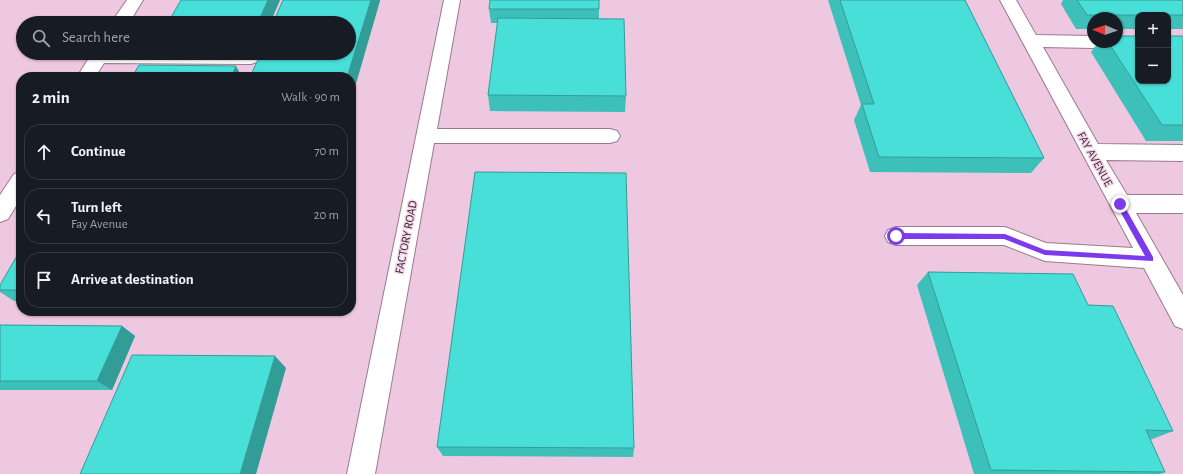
<!DOCTYPE html>
<meta charset="utf-8">
<style>
:root{--surface:#171b24;--page:#242831;--text:#f1f3f6;--muted:#9ea1a6;--line:#363941}
body{margin:0;font-family:"Alegreya Sans",sans-serif;background:var(--page);color:var(--text)}
.controls{position:absolute;right:12px;top:12px;display:grid;overflow:hidden;border-radius:8px;box-shadow:0 1px 3px #0004}
.controls button{width:36px;height:36px;display:grid;place-items:center;padding:0;border:0;border-bottom:1px solid var(--line);background:var(--surface);color:var(--text);font:20px sans-serif}
.compass{position:absolute;left:1087px;top:12px;width:36px;height:36px;border-radius:50%;background:var(--surface);box-shadow:0 1px 3px #0004;rotate:272deg}
.stop{position:absolute;width:12px;height:12px;margin:-9px;border:3px solid #7c3aed;border-radius:50%;background:#fff}
.stop.end{background:#7c3aed;border-color:#fff;box-shadow:0 1px 4px #0008}
.list{margin:0;padding:0;list-style:none}
h2{display:flex;justify-content:space-between;align-items:center;height:52px;margin:0;padding:0 16px;font-size:17px}
h2 small{font-size:13px;font-weight:400;color:var(--muted)}
.list li{display:grid;grid-template-columns:26px 1fr auto;gap:12px;align-items:center;box-sizing:border-box;height:56px;margin:0 8px 8px;padding:0 8px;border:1px solid var(--line);border-radius:16px}
.list b{display:block;font-size:15px;white-space:nowrap}
.list p{margin:0;font-size:13px;white-space:nowrap;color:var(--muted)}
.list em{font-size:13px;font-style:normal;color:var(--muted)}
.icon{flex:none;width:22px;height:22px;fill:none;stroke:currentColor;stroke-width:2;stroke-linecap:round;stroke-linejoin:round}
.map{position:relative;flex:none;width:1183px;height:474px;overflow:hidden}
.search{position:absolute;background:var(--surface);box-shadow:0 1px 3px #0004;left:16px;top:16px;width:340px;height:44px;display:flex;align-items:center;gap:10px;box-sizing:border-box;padding:0 14px;border-radius:22px;color:var(--muted);font-size:15px}
.panel{position:absolute;background:var(--surface);box-shadow:0 1px 3px #0004;left:16px;top:72px;width:340px;height:244px;border-radius:16px}
.map>svg:first-child{display:block}
.built{fill:#eec7e0;fill-rule:evenodd}
.lines{fill:none;stroke-linecap:round;stroke-linejoin:round}
.minor-casing{stroke:#997b8e;stroke-width:2}
.minor{fill:#fff;fill-rule:evenodd}
.wall{fill:#3ec0ba}
.shaded-wall{fill:#329c97}
.building{fill:#48dfd8;stroke:#329c97}
.route{fill:#7c3aed}
.labels{text-anchor:middle;dominant-baseline:central;stroke-width:3;stroke-linejoin:round;paint-order:stroke}
.street-label{font-size:12px;fill:#352830;stroke:#f5d4e9}
</style>
<div class="map">
<svg width="1183" height="474" viewBox="0 0 1183 474">
<rect width="100%" height="100%" fill="#f5d4e9"/>
<path class="built" d="M0,0H1183V474H0ZM1138,15H1168V81H1138ZM1093,18H1117V42H1093ZM23,23H349V53H23ZM21,77H351V311H21Z"/>
<g class="lines">
<g class="minor-casing">
<g id="minor">
<path d="M127,0H143L129,23H111Z"/>
<path d="M444,0H460L437,129H610L617,131L620,136L617,141L610,143H434L375,474H347Z"/>
<path d="M1000,0H1016L1036,35L1093,36V42H1102L1099,46L1093,48L1043,47L1098,144L1183,145V161L1106,160L1127,195H1183V213H1136L1183,295V329L1175,326L1144,268L1045,261L1004,245H896L888,242L885,236L888,230L896,227H1005L1046,243L1133,248Z"/>
<path d="M92,53H255L257,54L260,58L257,62L251,64L104,63L95,77H77Z"/>
<path d="M21,172V198L8,219L0,222V195L14,174Z"/>
</g>
</g>
<use href="#minor" class="minor"/>
</g>
<g class="wall">
<path d="M181,0H280L270,23H173L170,19Z"/>
<path d="M599,0V19L626,96L625,112L490,111L488,95L498,23H491L489,9Z"/>
<path d="M828,0H965L1044,158L1031,173L870,172L854,120L861,105Z"/>
<path d="M1063,0H1183V29H1168V15H1138V29H1117V18H1093V29H1076L1061,4Z"/>
<path d="M1183,36V141H1146L1091,52L1099,42H1117Z"/>
<path d="M21,249V301H14L0,292V285Z"/>
<path d="M928,272L1088,305L1173,431L1150,440L1165,472L1160,474H974L917,285Z"/>
<path d="M0,325L122,326L135,336L112,390H0Z"/>
<path d="M437,447L634,448L633,457L443,456Z"/>
</g>
<g class="shaded-wall">
<path d="M268,0H280L270,23H261L259,20Z"/>
<path d="M371,0H380V1L351,101V77H347Z"/>
<path d="M236,66L242,77H231Z"/>
<path d="M122,326L135,336L112,390L97,381Z"/>
<path d="M275,356L286,368L256,474H240Z"/>
</g>
<g class="building">
<path d="M181,0H268L259,20L170,19Z"/>
<path d="M283,0H371L347,77H250L261,53H349V23H273Z"/>
<path d="M490,0H599V9H489Z"/>
<path d="M840,0H965L1044,158L879,157L862,104H874Z"/>
<path d="M1077,0H1183V15H1087Z"/>
<path d="M498,18L624,19L626,96L488,95Z"/>
<path d="M1117,36H1138V81H1168V36H1183V125H1162L1108,42H1117Z"/>
<path d="M139,65L236,66L231,77H132Z"/>
<path d="M475,172L626,173L634,448L437,447Z"/>
<path d="M21,249V290H0V285Z"/>
<path d="M928,272L1073,274L1088,305L1113,306L1173,431L1146,430L1165,472L991,470Z"/>
<path d="M0,325L122,326L97,381H0Z"/>
<path d="M132,355L275,356L240,474H80Z"/>
</g>
<path class="route" d="M1120,201L1122,202L1153,257V261L1045,255L1004,239H896L893,236L896,233L1005,234L1045,250L1145,256L1116,204Z"/>
<g class="labels">
<g class="street-label">
<text transform="translate(1095 159) rotate(61)">FAY AVENUE</text>
<text transform="translate(406 237) rotate(-79)">FACTORY ROAD</text>
</g>
</g>
</svg>
<div class="controls">
<button>+</button>
<button>−</button>
</div>
<svg class="compass" viewBox="-18 -18 36 36"><path d="M0-13l5 13h-10z" fill="#e53935"/><path d="M0 13l5-13h-10z" fill="#9ea1a6"/></svg>
<div class="stop" style="left:896px;top:236px"></div>
<div class="stop end" style="left:1120px;top:204px"></div>
<div class="search"><svg class="icon" aria-label="search" viewBox="0 0 24 24"><circle cx="10" cy="10" r="6"/><path d="M15 15l6 6"/></svg>Search here</div>
<section class="panel">
<h2>2 min<small>Walk · 90 m</small></h2>
<ul class="list">
<li><svg class="icon" aria-label="ahead" viewBox="0 0 24 24"><path d="M12 20V5M6 11l6-6 6 6"/></svg><div><b>Continue</b></div><em>70 m</em></li>
<li><svg class="icon" aria-label="left" viewBox="0 0 24 24"><path d="M17 20v-9H6M10 6l-5 5 5 5"/></svg><div><b>Turn left</b><p>Fay Avenue</p></div><em>20 m</em></li>
<li><svg class="icon" aria-label="arrive" viewBox="0 0 24 24"><path d="M6 21V4h12l-3 4 3 4H6"/></svg><div><b>Arrive at destination</b></div></li>
</ul>
</section>
</div>
